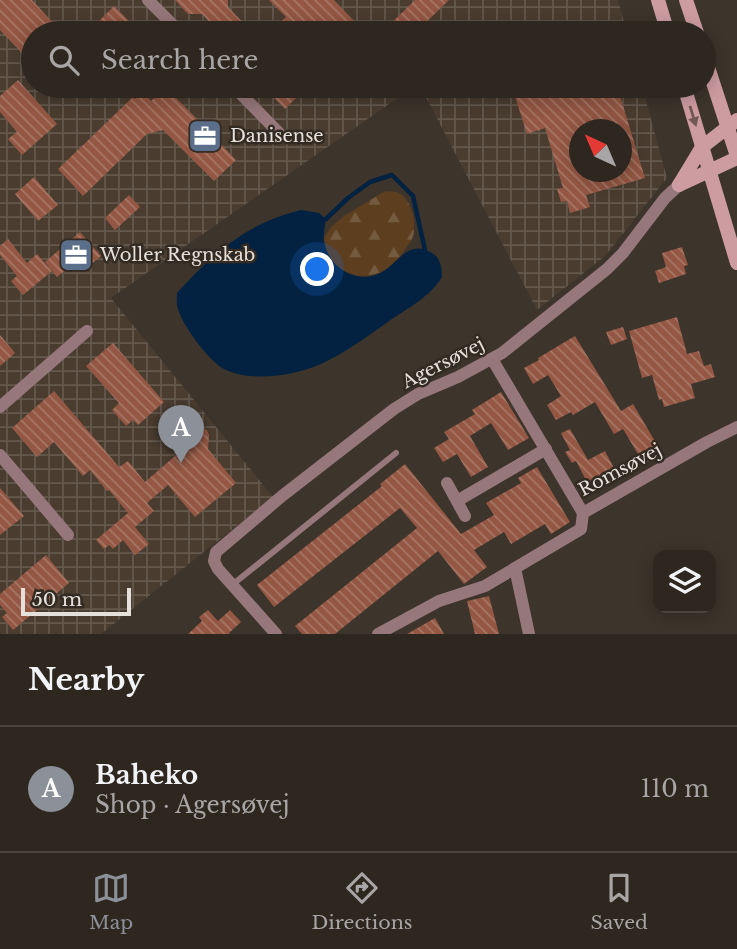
<!DOCTYPE html>
<meta charset="utf-8">
<style>
:root{--surface:#2e2720;--page:#3a332d;--text:#f1f3f6;--muted:#a7a5a5;--line:#49443e;--accent:#8c9099}
body{margin:0;font-family:"Libre Baskerville",serif;background:var(--page);color:var(--text)}
.controls{position:absolute;right:21px;bottom:21px;display:grid;overflow:hidden;border-radius:14px;box-shadow:0 4px 18px #0003}
.controls button{width:63px;height:63px;display:grid;place-items:center;padding:0;border:0;border-bottom:2px solid var(--line);background:var(--surface);color:var(--text);font:35px sans-serif}
.compass{position:absolute;left:569px;top:119px;width:63px;height:63px;border-radius:50%;background:var(--surface);box-shadow:0 4px 18px #0003;rotate:316deg}
.scale{position:absolute;left:21px;bottom:18px;width:110px;box-sizing:border-box;padding-left:7px;border:4px solid #e6e0db;border-top:0;font-size:19px;line-height:24px;white-space:nowrap;color:#e6e0db;-webkit-text-stroke:5px #332a21;paint-order:stroke}
.you{position:absolute;left:318px;top:270px;width:24px;height:24px;margin:-18px;border:5px solid #fff;border-radius:50%;background:#1a73e8;box-shadow:0 0 0 10px #1a73e833}
.badge{display:grid;place-items:center;width:46px;height:46px;border-radius:50%;background:var(--accent);color:#fff;font-size:23px;font-weight:700}
.pin{position:absolute;translate:-50% -58px;filter:drop-shadow(0 2px 4px #0008)}
.pin::after{content:'';position:absolute;top:37px;width:24px;height:21px;background:inherit;clip-path:polygon(0 0,100% 0,50% 100%)}
.list{margin:0;padding:0;list-style:none}
h2{display:flex;justify-content:space-between;align-items:center;height:91px;margin:0;padding:0 28px;font-size:30px}
h2 small{font-size:23px;font-weight:400;color:var(--muted)}
.list li{display:grid;grid-template-columns:46px 1fr auto;gap:21px;align-items:center;box-sizing:border-box;height:126px;padding:0 28px;border-top:2px solid var(--line)}
.list b{display:block;font-size:26px;white-space:nowrap}
.list p{margin:0;font-size:23px;white-space:nowrap;color:var(--muted)}
.list em{font-size:23px;font-style:normal;color:var(--muted)}
.icon{flex:none;width:38px;height:38px;fill:none;stroke:currentColor;stroke-width:2;stroke-linecap:round;stroke-linejoin:round}
.map{position:relative;flex:none;width:737px;height:634px;overflow:hidden}
.search{position:absolute;background:var(--surface);box-shadow:0 4px 18px #0003;left:21px;right:21px;top:21px;height:77px;display:flex;align-items:center;gap:18px;box-sizing:border-box;padding:0 24px;border-radius:38px;color:var(--muted);font-size:26px}
.sheet{height:217px;background:var(--surface)}
nav{display:flex;justify-content:space-around;align-items:center;box-sizing:border-box;height:98px;border-top:2px solid var(--line);background:var(--surface);font-size:19px;color:var(--muted)}
nav a{display:grid;justify-items:center;gap:4px}
nav .on{color:var(--accent)}
.map>svg:first-child{display:block}
.industrial{fill:url(#industrial-grid);fill-rule:evenodd}
.forest{fill:url(#forest-firs)}
.water{fill:#032241}
.lines{fill:none;stroke-linecap:round;stroke-linejoin:round}
.stream{stroke:#032241;stroke-width:4.5}
.building{fill:url(#building-back-hatch);fill-rule:evenodd}
.lane{stroke:#96777b;stroke-width:6}
.street{stroke:#96777b;stroke-width:12}
.secondary{stroke:#cd9ca1;stroke-width:14}
.oneway{fill:#715854}
.labels{text-anchor:middle;dominant-baseline:central;stroke-width:5;stroke-linejoin:round;paint-order:stroke}
.poi-label{font-size:18px;fill:#e6e0db;stroke:#332a21;text-anchor:start}
.street-label{font-size:18px;fill:#e6e0db;stroke:#332a21}
</style>
<div class="map">
<svg width="737" height="634" viewBox="0 0 737 634">
<defs>
<pattern id="industrial-grid" width="8" height="8" patternUnits="userSpaceOnUse" patternTransform="scale(1.75)"><rect width="8" height="8" fill="#4a3c2f"/><path d="M0 4h8M4 0v8" fill="none" stroke="#64584d"/></pattern>
<pattern id="forest-firs" width="22" height="20" patternUnits="userSpaceOnUse" patternTransform="scale(1.75)"><rect width="22" height="20" fill="#5d3e1f"/><path d="M5 1l3.5 6h-7zM16 11l3.5 6h-7z" fill="#745a3f"/></pattern>
<pattern id="building-back-hatch" width="6" height="6" patternUnits="userSpaceOnUse" patternTransform="scale(1.75)"><rect width="6" height="6" fill="#935743"/><path d="M-1 5l2 2M0 0l6 6M5-1l2 2" fill="none" stroke="#a77766"/></pattern>
</defs>
<rect width="100%" height="100%" fill="#3d342b"/>
<g class="industrial">
<path d="M0,0H618L627,33H33V86H415L111,298L273,497L101,634H0Z"/>
<path d="M420,86H642L667,178L605,256L537,310ZM580,130H622V172H580Z"/>
</g>
<path class="forest" d="M385,191C388,192 392,191 396,192C412,197 418,225 412,239C411,242 408,245 406,248C394,267 375,281 352,274C335,269 327,256 324,238L331,227L344,216Z"/>
<path class="water" d="M301,210L319,213L326,219C325,226 323,234 324,241C327,265 353,283 376,275C397,268 406,237 432,253C441,258 442,269 442,277C431,296 407,309 389,321C368,336 345,353 321,364C294,376 249,383 222,368C213,362 203,350 196,341C190,332 181,320 178,309C176,304 177,298 177,293C213,253 247,223 301,210Z"/>
<g class="lines">
<path class="stream" d="M326,219L348,198L370,182L392,175L413,196L425,250"/>
</g>
<g class="building">
<path d="M0,0H32L54,24L45,33H33V44L23,54L0,30Z"/>
<path d="M175,0H228V7L253,33H220L202,14H188Z"/>
<path d="M269,0H334L357,24L348,33H270L286,17Z"/>
<path d="M415,0H449L415,33H381Z"/>
<path d="M114,6L141,33H87Z"/>
<path d="M18,80L57,124L22,155L8,139L17,132L0,112V96Z"/>
<path d="M262,86H308L285,109Z"/>
<path d="M528,86H617L645,178L586,195L590,207L570,213L567,201L561,202L557,189L563,188L545,128L527,134L513,90ZM579,130H621V172H579Z"/>
<path d="M165,87L202,124L207,120L221,135L217,140L236,160L214,181L163,130L147,134L83,196L58,169L133,97L135,99L143,92L151,101Z"/>
<path d="M34,177L58,205L38,221L15,194Z"/>
<path d="M129,195L140,207L115,230L105,218Z"/>
<path d="M80,232L101,256L89,266L81,257L57,277L45,262Z"/>
<path d="M8,239L27,263L37,254L52,271L23,295L11,281L17,276L0,255V246Z"/>
<path d="M682,247L688,265L684,266L686,274L659,283L655,271L666,267L662,253Z"/>
<path d="M677,317L687,354L699,351L704,366L711,364L715,377L691,384L695,398L664,407L662,399L659,400L652,375L642,378L629,331Z"/>
<path d="M623,327L627,339L611,345L606,332Z"/>
<path d="M0,335L15,353L0,366Z"/>
<path d="M575,336L621,411L633,404L662,453L644,464L623,429L614,434L595,402L573,415L571,412L556,420L547,405L561,396L548,375L533,384L524,368L539,360L538,358Z"/>
<path d="M113,343L164,402L138,425L133,420L126,426L112,410L119,403L86,366Z"/>
<path d="M54,391L119,467L128,461L145,482L189,444L186,439L187,433L190,428L199,426L207,430L209,435L208,449L236,483L195,517L168,485L147,503L154,511L135,527L149,544L135,555L123,540L113,549L109,545L104,549L96,540L128,513L109,490L107,491L90,470L83,476L54,442L37,457L12,428Z"/>
<path d="M501,392L529,438L508,450L491,423L470,436L488,467L471,477L457,454L443,462L434,448L449,439L444,432L475,414L472,410Z"/>
<path d="M570,429L588,460L605,451L615,470L588,484L576,461L572,463L565,452L570,450L561,433Z"/>
<path d="M405,464L461,534L494,515L486,503L521,483L518,478L537,467L570,522L551,534L545,524L511,544L504,532L474,550L487,567L464,584L438,551L335,634H302L295,626L417,528L400,508L274,607L257,585L382,486L380,484Z"/>
<path d="M0,488L24,516L0,535Z"/>
<path d="M46,555L69,583L13,630L2,617L7,613L0,605V594Z"/>
<path d="M489,596L499,634H475L467,601Z"/>
<path d="M208,610L218,621L230,610L241,622L229,633L230,634H188L202,621L199,617Z"/>
<path d="M435,618L444,634H407Z"/>
</g>
<g class="lines">
<path class="lane" d="M232,585L396,453"/>
<g class="street">
<path d="M148,0L181,33"/>
<path d="M233,86L280,134"/>
<path d="M492,359L583,513L707,442L737,427"/>
<path d="M0,407L87,331"/>
<path d="M0,455L68,535"/>
<path d="M447,483L465,516"/>
<path d="M457,501L546,449"/>
<path d="M515,568L529,634"/>
<path d="M276,634L218,569L214,561L216,552L282,496L394,409L418,394L458,377L502,353L607,269L623,253L665,198L679,185"/>
<path d="M378,634L439,601L485,586L581,529L583,513"/>
</g>
<g class="secondary">
<path d="M658,0L668,33"/>
<path d="M686,0L697,33"/>
<path d="M704,55L737,156"/>
<path d="M684,86L737,263"/>
<path d="M679,185L702,147L737,120"/>
<path d="M679,185L737,158"/>
</g>
</g>
<defs><path id="oneway-solid" d="M-6-.8H1V-3.2L6.5 0L1 3.2V.8H-6Z" transform="scale(1.75)"/></defs>
<use class="oneway" href="#oneway-solid" transform="translate(693 116) rotate(73)"/>
<defs>
<g id="office-square" transform="scale(1.75)"><rect x="-9" y="-9" width="18" height="18" rx="4" fill="#5c6f8a" stroke="#332a21"/><path d="M-6-3h4V-5.5h4V-3h4V5H-6ZM-1-4.5V-3h2v-1.5ZM-6 0V1H6V0Z" fill="#fff"/></g>
</defs>
<g fill-rule="evenodd">
<use href="#office-square" x="205" y="136"/>
<use href="#office-square" x="76" y="255"/>
</g>
<g class="labels">
<g class="poi-label">
<text x="230" y="136">Danisense</text>
<text x="100" y="255">Woller Regnskab</text>
</g>
<g class="street-label">
<text transform="translate(443 363) rotate(-27)">Agersøvej</text>
<text transform="translate(620 470) rotate(-28)">Romsøvej</text>
</g>
</g>
</svg>
<div class="controls">
<button><svg class="icon" aria-label="layers" viewBox="0 0 24 24"><path d="M12 4l9 5-9 5-9-5zM3 14l9 5 9-5"/></svg></button>
</div>
<svg class="compass" viewBox="-18 -18 36 36"><path d="M0-13l5 13h-10z" fill="#e53935"/><path d="M0 13l5-13h-10z" fill="#a7a5a5"/></svg>
<div class="scale">50 m</div>
<div class="you"></div>
<div class="pin badge" style="left:181px;top:463px">A</div>
<div class="search"><svg class="icon" aria-label="search" viewBox="0 0 24 24"><circle cx="10" cy="10" r="6"/><path d="M15 15l6 6"/></svg>Search here</div>
</div>
<section class="sheet">
<h2>Nearby<small></small></h2>
<ul class="list">
<li><span class="badge">A</span><div><b>Baheko</b><p>Shop · Agersøvej</p></div><em>110 m</em></li>
</ul>
</section>
<nav>
<a class="on"><svg class="icon" aria-label="map" viewBox="0 0 24 24"><path d="M3 6l6-2 6 2 6-2v14l-6 2-6-2-6 2zM9 4v14M15 6v14"/></svg>Map</a>
<a><svg class="icon" aria-label="directions" viewBox="0 0 24 24"><path d="M12 3l9 9-9 9-9-9zM9 14v-3h6M13 9l2 2-2 2"/></svg>Directions</a>
<a><svg class="icon" aria-label="saved" viewBox="0 0 24 24"><path d="M7 4h10v16l-5-4-5 4z"/></svg>Saved</a>
</nav>
